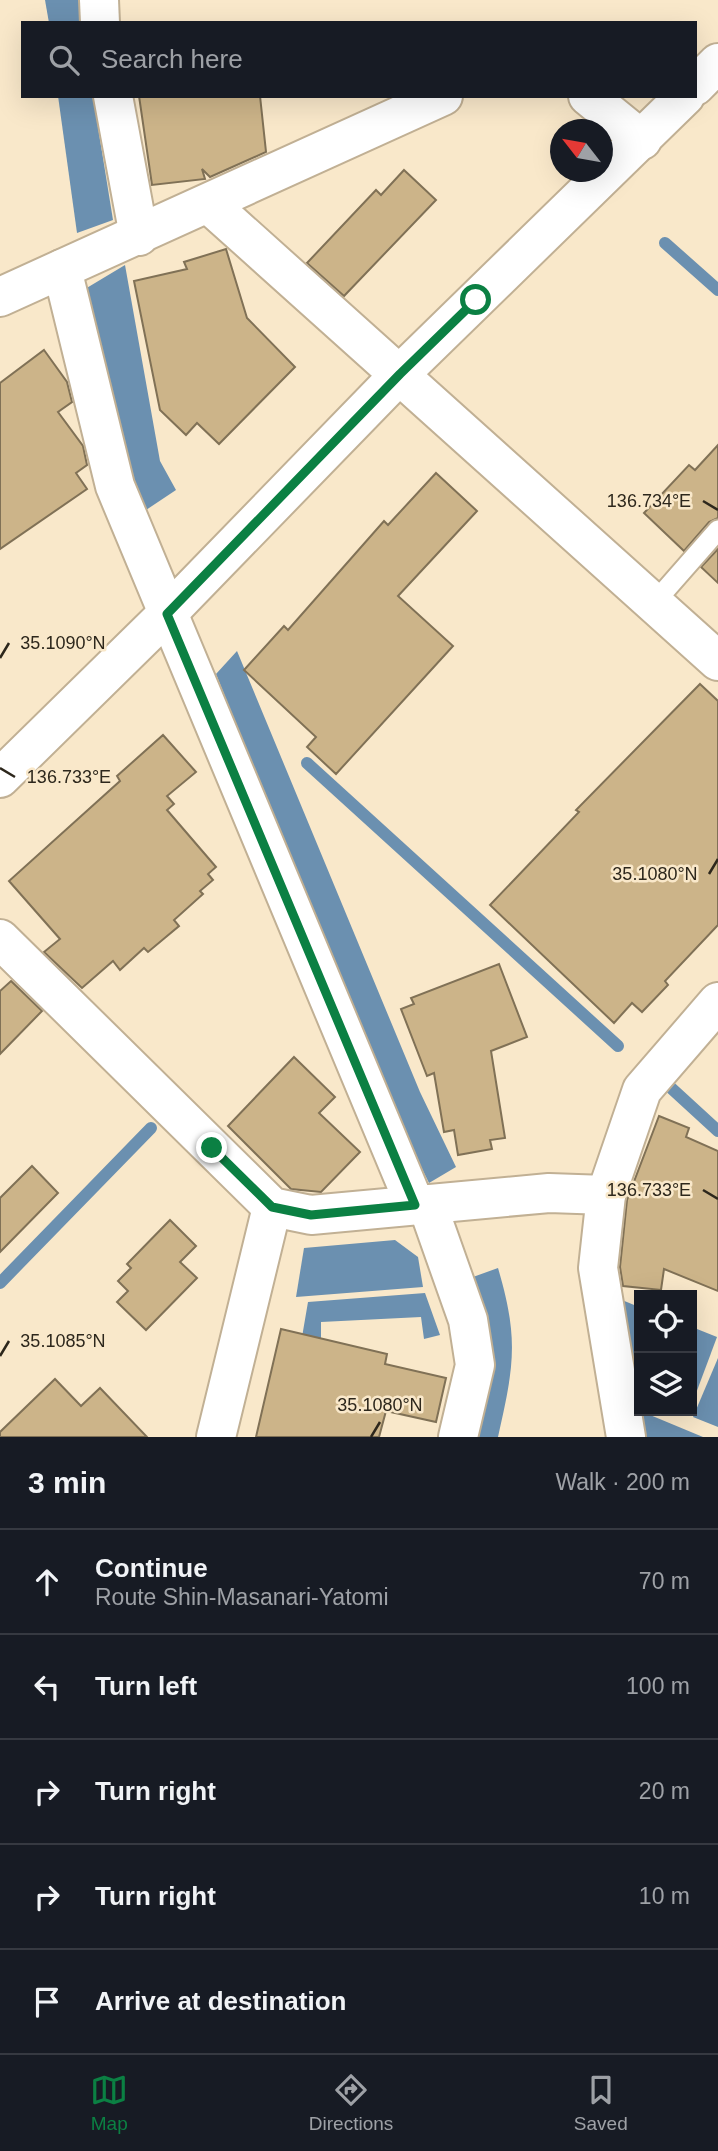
<!DOCTYPE html>
<meta charset="utf-8">
<style>
:root{--surface:#171b24;--page:#20242c;--text:#f1f3f6;--muted:#9ea1a6;--line:#363941;--accent:#0b8043}
body{margin:0;font-family:Arial,sans-serif;background:var(--page);color:var(--text)}
.controls{position:absolute;right:21px;bottom:21px;display:grid;overflow:hidden;border-radius:0px;box-shadow:0 7px 28px #0002}
.controls button{width:63px;height:63px;display:grid;place-items:center;padding:0;border:0;border-bottom:2px solid var(--line);background:var(--surface);color:var(--text);font:35px sans-serif}
.compass{position:absolute;left:550px;top:119px;width:63px;height:63px;border-radius:50%;background:var(--surface);box-shadow:0 7px 28px #0002;rotate:301deg}
.stop{position:absolute;width:21px;height:21px;margin:-16px;border:5px solid #0b8043;border-radius:50%;background:#fff}
.stop.end{background:#0b8043;border-color:#fff;box-shadow:0 2px 7px #0008}
.list{margin:0;padding:0;list-style:none}
h2{display:flex;justify-content:space-between;align-items:center;height:91px;margin:0;padding:0 28px;font-size:30px}
h2 small{font-size:23px;font-weight:400;color:var(--muted)}
.list li{display:grid;grid-template-columns:46px 1fr auto;gap:21px;align-items:center;box-sizing:border-box;height:105px;padding:0 28px;border-top:2px solid var(--line)}
.list b{display:block;font-size:26px;white-space:nowrap}
.list p{margin:0;font-size:23px;white-space:nowrap;color:var(--muted)}
.list em{font-size:23px;font-style:normal;color:var(--muted)}
.icon{flex:none;width:38px;height:38px;fill:none;stroke:currentColor;stroke-width:2;stroke-linecap:round;stroke-linejoin:round}
.map{position:relative;flex:none;width:718px;height:1437px;overflow:hidden}
.search{position:absolute;background:var(--surface);box-shadow:0 7px 28px #0002;left:21px;right:21px;top:21px;height:77px;display:flex;align-items:center;gap:18px;box-sizing:border-box;padding:0 24px;border-radius:0px;color:var(--muted);font-size:26px}
.sheet{height:616px;background:var(--surface)}
nav{display:flex;justify-content:space-around;align-items:center;box-sizing:border-box;height:98px;border-top:2px solid var(--line);background:var(--surface);font-size:19px;color:var(--muted)}
nav a{display:grid;justify-items:center;gap:4px}
nav .on{color:var(--accent)}
.map>svg:first-child{display:block}
.water{fill:#6b90b0}
.lines{fill:none;stroke-linecap:round;stroke-linejoin:round}
.stream{stroke:#6b90b0;stroke-width:12}
.building{fill:#ccb489;stroke:#807156;stroke-width:2}
.lane-casing{stroke:#c1b094;stroke-width:23}
.street-casing{stroke:#c1b094;stroke-width:42}
.secondary-casing{stroke:#c1b094;stroke-width:42}
.lane{stroke:#fff;stroke-width:19}
.street{stroke:#fff;stroke-width:38}
.secondary{stroke:#fff;stroke-width:38}
.route{stroke:#0b8043;stroke-width:9}
.ticks{fill:none;stroke:#2d271c;stroke-width:2.5}
.ticks-label{font-size:18px;text-anchor:middle;fill:#2d271c;stroke:#f9e8ca;stroke-width:5;stroke-linejoin:round;paint-order:stroke}
</style>
<div class="map">
<svg width="718" height="1437" viewBox="0 0 718 1437">
<rect width="100%" height="100%" fill="#f9e8ca"/>
<g class="water">
<path d="M45,0H81L82,23H49Z"/>
<path d="M58,96H93L113,220L77,233Z"/>
<path d="M125,265L160,461L176,490L143,512L123,456L85,289Z"/>
<path d="M237,651L420,1092L456,1167L429,1183L378,1081L216,674Z"/>
<path d="M395,1240L418,1257L423,1287L296,1297L304,1248Z"/>
<path d="M498,1268C519,1339 514,1366 498,1437H473L485,1327L473,1277Z"/>
<path d="M425,1293L440,1335L424,1339L421,1317L321,1322V1341L302,1337L308,1302Z"/>
<path d="M622,1300L639,1307V1394L636,1392Z"/>
<path d="M692,1327L717,1337L692,1404Z"/>
<path d="M718,1358V1427L693,1417Z"/>
<path d="M638,1410L703,1437H641Z"/>
</g>
<g class="lines">
<g class="stream">
<path d="M665,243L718,290"/>
<path d="M307,763L618,1046"/>
<path d="M670,1087L718,1131"/>
<path d="M0,1283L151,1128"/>
</g>
</g>
<g class="building">
<path d="M139,96H260L266,152L210,177L202,169L205,179L152,185Z"/>
<path d="M404,170L436,200L344,296L307,263L376,190L381,195Z"/>
<path d="M226,249L247,318L295,367L219,444L197,423L186,435L160,410L134,281L187,269L184,262Z"/>
<path d="M44,350L67,382L72,402L58,412L83,446L87,465L76,473L87,489L0,549V383Z"/>
<path d="M718,445V518L709,522L684,551L644,513L689,465L695,470Z"/>
<path d="M436,473L477,511L398,596L453,646L336,774L307,747L316,737L244,670L284,626L288,630L384,521L388,525Z"/>
<path d="M718,549V583L701,567Z"/>
<path d="M700,684L718,701V925L665,981L668,985L642,1012L632,1003L614,1023L490,905L579,812L576,810Z"/>
<path d="M163,735L196,772L167,796L174,804L167,810L216,867L208,874L213,880L200,891L203,894L174,920L179,926L148,952L144,948L120,970L113,961L82,988L44,952L60,939L9,881L120,781L117,776Z"/>
<path d="M499,964L527,1037L491,1051L505,1138L490,1140L492,1149L458,1155L454,1130L444,1132L434,1073L427,1076L401,1009L414,1004L411,998Z"/>
<path d="M11,981L42,1011L0,1054V991Z"/>
<path d="M294,1057L335,1097L319,1113L360,1152L321,1192L291,1189L228,1126Z"/>
<path d="M659,1116L689,1128L686,1137L718,1151V1291L664,1269L661,1290L623,1286L620,1267L627,1200Z"/>
<path d="M32,1166L58,1193L0,1252V1198Z"/>
<path d="M170,1220L196,1246L180,1262L197,1278L146,1330L117,1302L128,1291L118,1281L131,1268L127,1264Z"/>
<path d="M281,1329L387,1354L385,1364L446,1378L436,1422L386,1411L379,1437H256Z"/>
<path d="M55,1379L81,1406L100,1388L147,1437H0V1432Z"/>
</g>
<g class="lines">
<g class="lane-casing">
<path id="lane" d="M654,603L718,530"/>
</g>
<g class="street-casing">
<g id="street">
<path d="M99,0L100,23"/>
<path d="M113,96L139,236"/>
<path d="M209,204L718,661"/>
<path d="M62,269L115,486L415,1205"/>
<path d="M0,939L272,1207L311,1215L549,1193L606,1195"/>
<path d="M427,1204L468,1320L475,1365L458,1437"/>
<path d="M216,1437L272,1207"/>
<path d="M626,1437L598,1268L606,1195L642,1090L718,1002"/>
</g>
</g>
<g class="secondary-casing">
<g id="secondary">
<path d="M695,86L718,63"/>
<path d="M588,96L642,140"/>
<path d="M0,297L443,96"/>
<path d="M0,778L167,614L400,374L685,96"/>
</g>
</g>
<use href="#lane" class="lane"/>
<use href="#street" class="street"/>
<use href="#secondary" class="secondary"/>
</g>
<g class="lines">
<path class="route" d="M212,1148L272,1207L311,1215L415,1205L167,614L400,374L476,300"/>
</g>
<path class="ticks" d="M703,501L718,510M0,658L9,643M0,768L15,777M709,874L718,859M703,1190L718,1199M0,1356L9,1341M371,1437L380,1422"/>
<g class="ticks-label">
<text x="649" y="507">136.734°E</text>
<text x="63" y="649">35.1090°N</text>
<text x="69" y="783">136.733°E</text>
<text x="655" y="880">35.1080°N</text>
<text x="649" y="1196">136.733°E</text>
<text x="63" y="1347">35.1085°N</text>
<text x="380" y="1411">35.1080°N</text>
</g>
</svg>
<div class="controls">
<button><svg class="icon" aria-label="locate" viewBox="0 0 24 24"><circle cx="12" cy="12" r="6"/><path d="M12 2v4M12 18v4M2 12h4M18 12h4"/></svg></button>
<button><svg class="icon" aria-label="layers" viewBox="0 0 24 24"><path d="M12 4l9 5-9 5-9-5zM3 14l9 5 9-5"/></svg></button>
</div>
<svg class="compass" viewBox="-18 -18 36 36"><path d="M0-13l5 13h-10z" fill="#e53935"/><path d="M0 13l5-13h-10z" fill="#9ea1a6"/></svg>
<div class="stop" style="left:476px;top:300px"></div>
<div class="stop end" style="left:212px;top:1148px"></div>
<div class="search"><svg class="icon" aria-label="search" viewBox="0 0 24 24"><circle cx="10" cy="10" r="6"/><path d="M15 15l6 6"/></svg>Search here</div>
</div>
<section class="sheet">
<h2>3 min<small>Walk · 200 m</small></h2>
<ul class="list">
<li><svg class="icon" aria-label="ahead" viewBox="0 0 24 24"><path d="M12 20V5M6 11l6-6 6 6"/></svg><div><b>Continue</b><p>Route Shin-Masanari-Yatomi</p></div><em>70 m</em></li>
<li><svg class="icon" aria-label="left" viewBox="0 0 24 24"><path d="M17 20v-9H6M10 6l-5 5 5 5"/></svg><div><b>Turn left</b></div><em>100 m</em></li>
<li><svg class="icon" aria-label="right" viewBox="0 0 24 24"><path d="M7 20v-9h11M14 6l5 5-5 5"/></svg><div><b>Turn right</b></div><em>20 m</em></li>
<li><svg class="icon" aria-label="right" viewBox="0 0 24 24"><path d="M7 20v-9h11M14 6l5 5-5 5"/></svg><div><b>Turn right</b></div><em>10 m</em></li>
<li><svg class="icon" aria-label="arrive" viewBox="0 0 24 24"><path d="M6 21V4h12l-3 4 3 4H6"/></svg><div><b>Arrive at destination</b></div></li>
</ul>
</section>
<nav>
<a class="on"><svg class="icon" aria-label="map" viewBox="0 0 24 24"><path d="M3 6l6-2 6 2 6-2v14l-6 2-6-2-6 2zM9 4v14M15 6v14"/></svg>Map</a>
<a><svg class="icon" aria-label="directions" viewBox="0 0 24 24"><path d="M12 3l9 9-9 9-9-9zM9 14v-3h6M13 9l2 2-2 2"/></svg>Directions</a>
<a><svg class="icon" aria-label="saved" viewBox="0 0 24 24"><path d="M7 4h10v16l-5-4-5 4z"/></svg>Saved</a>
</nav>
